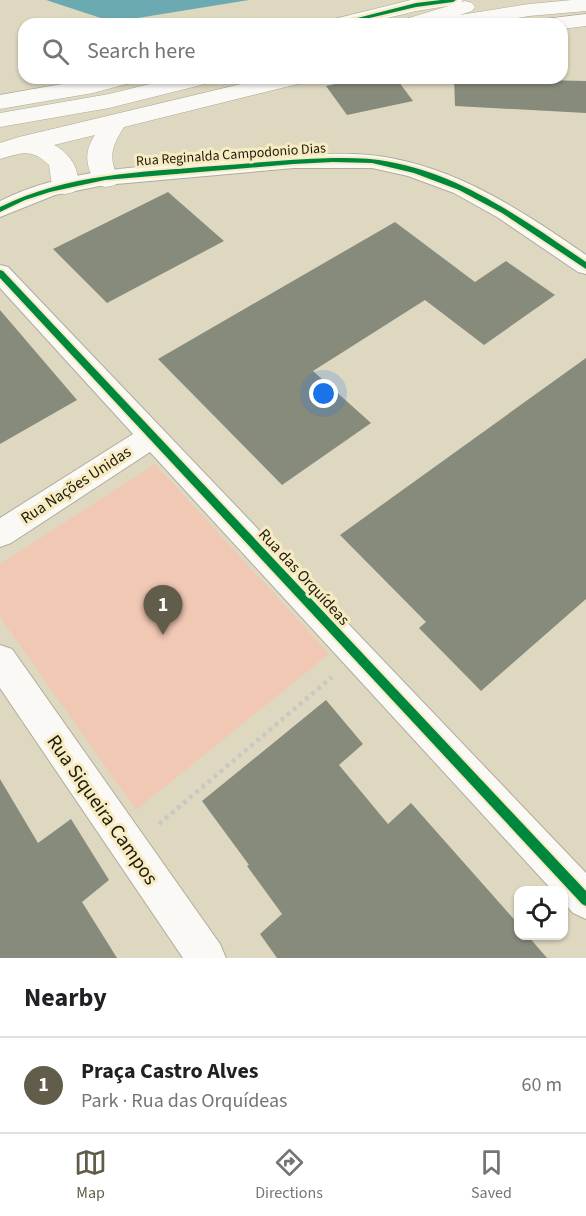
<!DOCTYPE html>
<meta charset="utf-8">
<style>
:root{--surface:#fff;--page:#f2f2f2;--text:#202124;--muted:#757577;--line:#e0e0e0;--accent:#625d4b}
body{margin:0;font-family:"Source Sans 3",sans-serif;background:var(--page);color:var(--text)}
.controls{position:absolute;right:18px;bottom:18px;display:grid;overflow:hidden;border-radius:12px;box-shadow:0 2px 4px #0004}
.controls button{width:54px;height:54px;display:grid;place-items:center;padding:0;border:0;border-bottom:2px solid var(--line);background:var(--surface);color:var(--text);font:30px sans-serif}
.you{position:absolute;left:324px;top:394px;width:21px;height:21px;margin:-15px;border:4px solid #fff;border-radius:50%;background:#1a73e8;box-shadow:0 0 0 9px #1a73e833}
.badge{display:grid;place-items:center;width:39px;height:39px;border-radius:50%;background:var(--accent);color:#fff;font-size:20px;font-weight:700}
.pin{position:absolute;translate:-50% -50px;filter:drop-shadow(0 2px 3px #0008)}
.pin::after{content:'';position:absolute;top:32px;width:21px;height:18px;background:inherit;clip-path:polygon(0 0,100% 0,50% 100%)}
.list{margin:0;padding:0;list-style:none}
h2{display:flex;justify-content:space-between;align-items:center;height:78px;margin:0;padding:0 24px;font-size:26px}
h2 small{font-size:20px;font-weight:400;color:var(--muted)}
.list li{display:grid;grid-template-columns:39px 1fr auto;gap:18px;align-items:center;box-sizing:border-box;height:96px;padding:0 24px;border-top:2px solid var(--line)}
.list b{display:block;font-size:22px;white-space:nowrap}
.list p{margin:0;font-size:20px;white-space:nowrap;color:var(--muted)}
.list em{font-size:20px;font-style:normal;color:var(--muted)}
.icon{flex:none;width:33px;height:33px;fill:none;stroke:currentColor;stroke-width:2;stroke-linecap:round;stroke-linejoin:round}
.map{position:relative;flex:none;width:586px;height:958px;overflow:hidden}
.search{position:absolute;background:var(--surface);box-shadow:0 2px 4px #0004;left:18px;right:18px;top:18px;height:66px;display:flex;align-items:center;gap:15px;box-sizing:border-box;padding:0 21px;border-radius:18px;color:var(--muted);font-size:22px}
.sheet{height:174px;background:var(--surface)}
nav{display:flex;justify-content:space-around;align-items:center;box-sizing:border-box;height:84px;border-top:2px solid var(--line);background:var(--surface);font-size:16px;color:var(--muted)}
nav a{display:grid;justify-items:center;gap:3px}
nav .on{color:var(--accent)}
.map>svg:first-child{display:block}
.green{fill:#f0c8b4}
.water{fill:#6baab1}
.building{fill:#878b7c}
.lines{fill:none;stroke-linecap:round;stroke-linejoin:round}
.street-casing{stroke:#b1ac9a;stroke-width:2}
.primary-casing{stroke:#b1ac9a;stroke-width:1}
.highway-casing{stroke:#b1ac9a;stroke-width:1}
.path{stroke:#cac8c2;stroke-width:4.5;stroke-dasharray:4 4;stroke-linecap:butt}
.street{fill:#faf9f6;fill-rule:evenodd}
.primary{fill:#faf9f6;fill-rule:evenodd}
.highway{fill:#faf9f6;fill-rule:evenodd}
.cycleway-casing{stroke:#f7ebc2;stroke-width:4}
.cycleway{fill:#00873e;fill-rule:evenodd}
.labels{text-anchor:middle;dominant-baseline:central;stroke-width:6;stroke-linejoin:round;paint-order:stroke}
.far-street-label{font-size:14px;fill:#1f1b0b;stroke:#f7ebc2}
.street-label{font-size:16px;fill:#1f1b0b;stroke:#f7ebc2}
.near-street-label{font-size:20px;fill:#1f1b0b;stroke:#f7ebc2}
</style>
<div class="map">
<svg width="586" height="958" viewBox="0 0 586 958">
<rect width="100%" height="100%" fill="#ded8c1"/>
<path class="green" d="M155,464L329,654L136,810L0,617V564Z"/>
<path class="water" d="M46,0H249L113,22Z"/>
<g class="building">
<path d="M363,78H396L413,101L347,115L326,86Z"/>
<path d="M454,78L586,81V113L455,106Z"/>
<path d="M168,192L224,241L107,303L53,249Z"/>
<path d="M395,222L475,282L506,261L555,295L484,345L425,300L313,371L371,423L282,485L158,359Z"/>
<path d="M0,310L77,400L0,444Z"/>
<path d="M586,358V599L481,691L419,628L426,622L340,535Z"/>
<path d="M326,700L363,744L339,765L388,824L411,803L519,925V936H528L547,958H277L260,934L282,914L247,866L249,865L202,801Z"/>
<path d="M0,779L38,843L71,819L109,880L82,902L117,958H0Z"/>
</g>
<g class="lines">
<g class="street-casing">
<g id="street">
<path d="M353,154C442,157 515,206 586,255V274L578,272L497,217L454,193L408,176L372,168H294L105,185L55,195L0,217V201C66,168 143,167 215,161C261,158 306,153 353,154Z"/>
<path d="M0,265L8,267L586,873V919L573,913L564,903V890H552L150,452L11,543L0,547V518L133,434L0,288Z"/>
<path d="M0,645L12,649L220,944L226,958H183L0,688Z"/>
</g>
</g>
<g class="primary-casing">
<g id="primary">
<path d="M572,0H586V11L529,16L483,24H398L402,20L465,1L472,3L475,7L472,11L460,15L529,4Z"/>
<path d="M174,78H212L209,83L109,108L0,127V113L109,94Z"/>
</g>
</g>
<g class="highway-casing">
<g id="highway">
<path d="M411,0H463L460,4L416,11L363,24H326L330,20Z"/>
<path d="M586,14V26L562,29V24H533L537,20Z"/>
<path d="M96,78H133L130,83L93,93L0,109V95Z"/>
<path d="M266,78H305L302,83L124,127C111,147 108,158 119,179L115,185L106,187L97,185C86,167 83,153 95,135L54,145C70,153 85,174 74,192L65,194L56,192L52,186L49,165C31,148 22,153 0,159V143L19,137Z"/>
</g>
</g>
<path class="path" d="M159,824L332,677"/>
<use href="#street" class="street"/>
<use href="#primary" class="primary"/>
<use href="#highway" class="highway"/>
<g class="cycleway-casing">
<g id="cycleway">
<path d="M441,0H456L453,2L416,7L344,24H334L416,3Z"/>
<path d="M333,158C348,158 364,158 379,160C457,171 523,219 586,262V269L502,213L459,190L414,173L372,163L333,162L294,164L105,180L50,192L25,200L0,212V207C67,174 141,172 214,166C254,163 293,159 333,158Z"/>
<path d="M0,270L3,271L586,891V906L582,904L0,278Z"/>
</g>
</g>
<use href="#cycleway" class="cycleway"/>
</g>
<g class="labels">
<g class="far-street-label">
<text transform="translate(231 155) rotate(-4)">Rua Reginalda Campodonio Dias</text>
</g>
<g class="street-label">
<text transform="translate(76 485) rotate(-33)">Rua Nações Unidas</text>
<text transform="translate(304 577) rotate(47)">Rua das Orquídeas</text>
</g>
<g class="near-street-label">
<text transform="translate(102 810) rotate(55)">Rua Siqueira Campos</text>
</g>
</g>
</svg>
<div class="controls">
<button><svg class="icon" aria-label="locate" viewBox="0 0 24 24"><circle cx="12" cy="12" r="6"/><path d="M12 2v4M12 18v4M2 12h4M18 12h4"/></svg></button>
</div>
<div class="you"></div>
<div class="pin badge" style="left:163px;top:635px">1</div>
<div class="search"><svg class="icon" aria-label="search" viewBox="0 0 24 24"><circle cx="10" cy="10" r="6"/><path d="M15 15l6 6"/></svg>Search here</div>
</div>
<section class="sheet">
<h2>Nearby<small></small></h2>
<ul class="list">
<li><span class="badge">1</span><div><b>Praça Castro Alves</b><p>Park · Rua das Orquídeas</p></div><em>60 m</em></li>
</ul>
</section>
<nav>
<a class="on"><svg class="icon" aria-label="map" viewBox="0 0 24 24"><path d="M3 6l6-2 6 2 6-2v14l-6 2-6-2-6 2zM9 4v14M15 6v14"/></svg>Map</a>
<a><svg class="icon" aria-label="directions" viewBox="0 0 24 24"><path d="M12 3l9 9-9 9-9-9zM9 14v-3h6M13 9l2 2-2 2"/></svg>Directions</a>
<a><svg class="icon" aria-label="saved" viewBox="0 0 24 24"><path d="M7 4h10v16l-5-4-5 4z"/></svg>Saved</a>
</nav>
